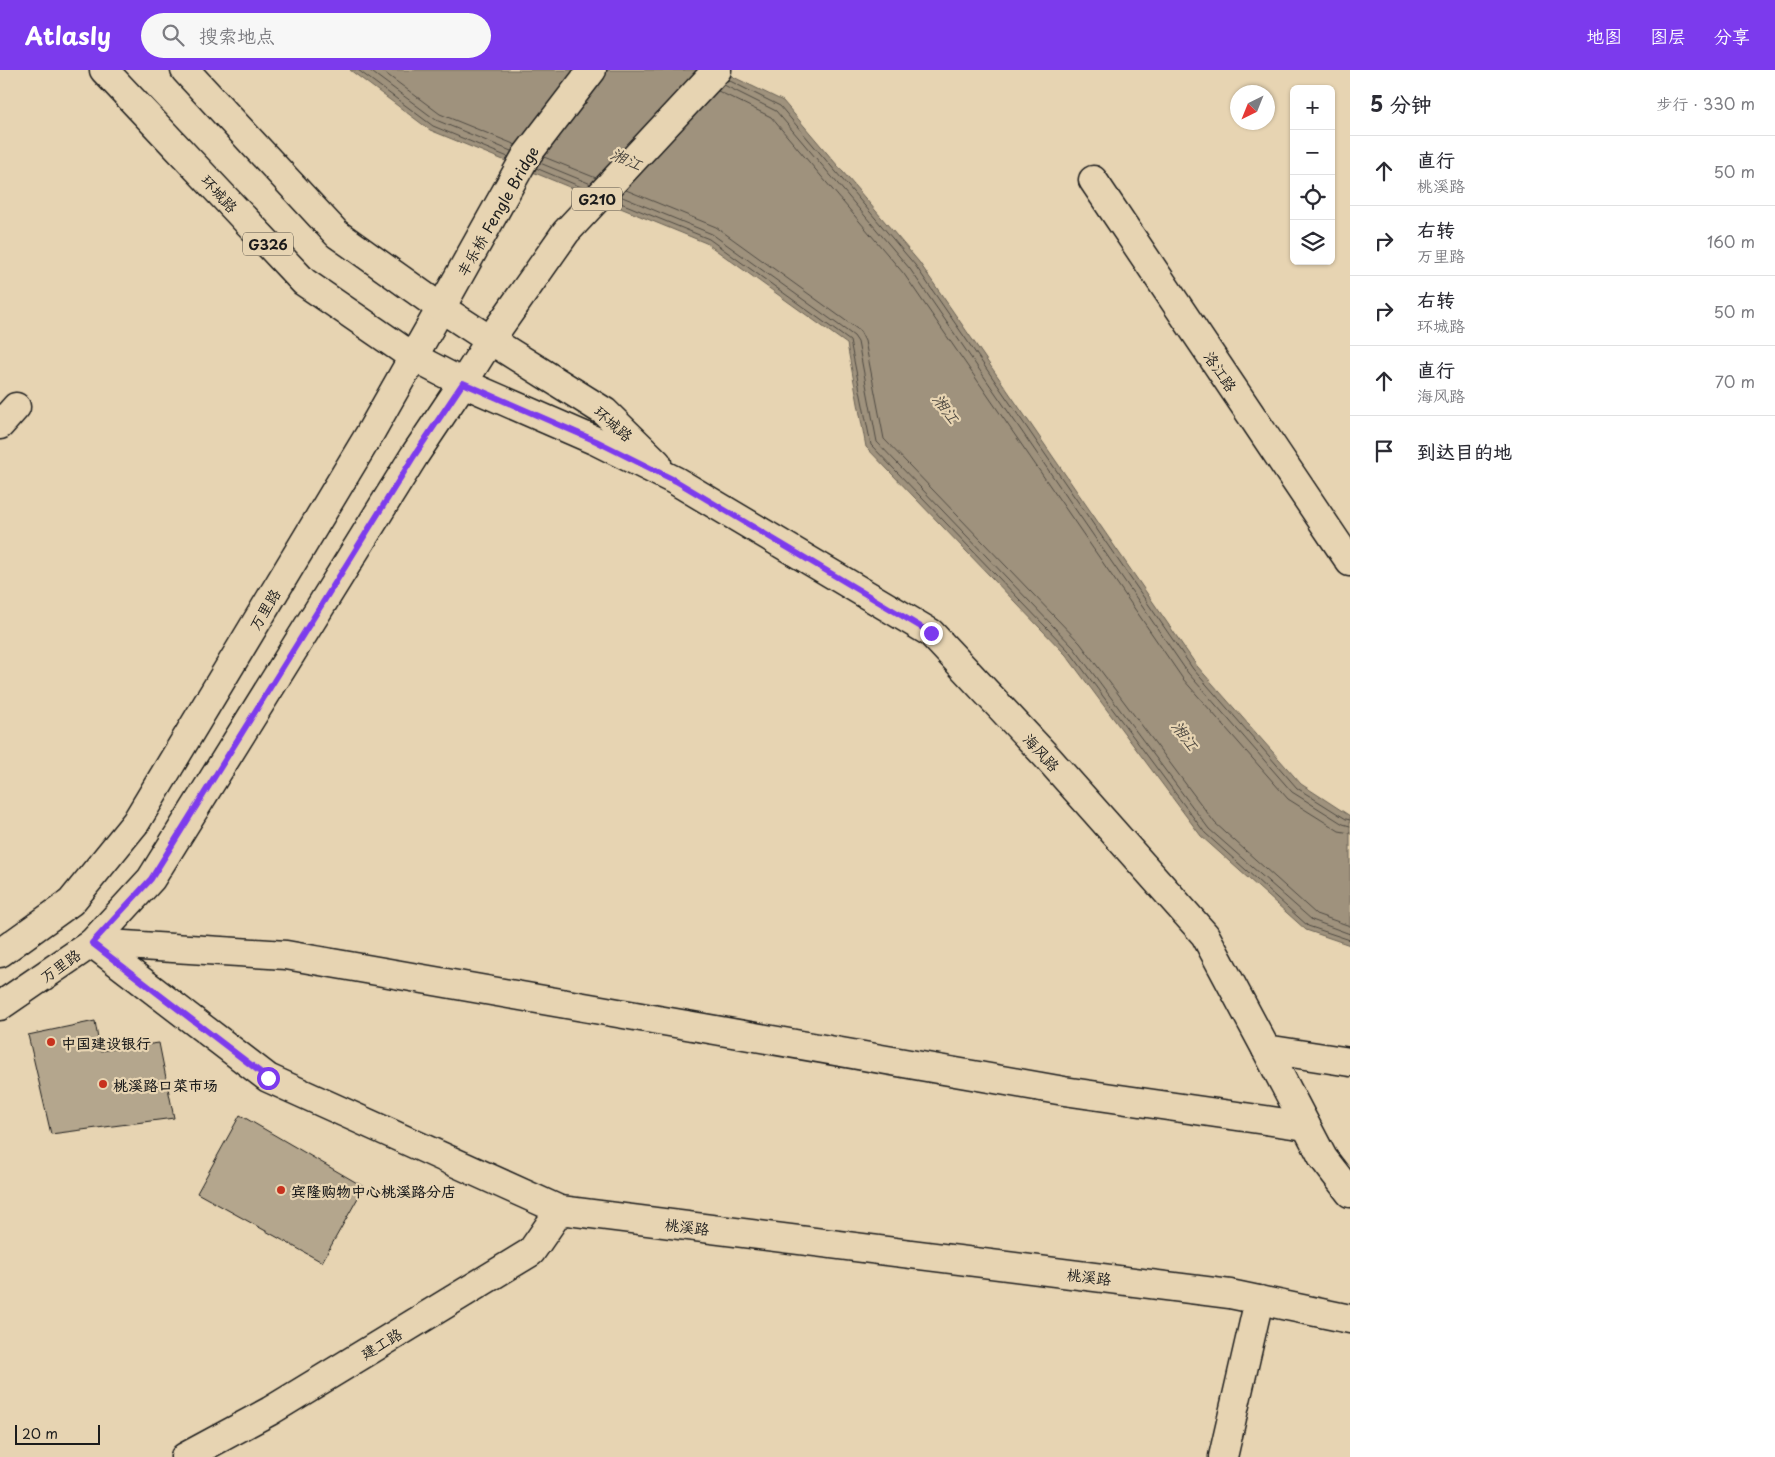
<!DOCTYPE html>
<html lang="zh">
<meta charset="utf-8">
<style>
:root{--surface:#fff;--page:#f7f7f7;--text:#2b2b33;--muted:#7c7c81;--line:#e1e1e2;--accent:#7c3aed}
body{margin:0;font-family:"Playpen Sans","LXGW WenKai TC",sans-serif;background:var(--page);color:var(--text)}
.controls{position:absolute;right:15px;top:15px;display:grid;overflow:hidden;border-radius:8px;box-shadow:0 1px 4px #0004}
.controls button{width:45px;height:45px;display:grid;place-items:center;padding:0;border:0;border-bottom:1px solid var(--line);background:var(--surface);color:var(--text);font:25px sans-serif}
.compass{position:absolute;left:1230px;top:15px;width:45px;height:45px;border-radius:50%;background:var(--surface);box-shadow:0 1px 4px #0004;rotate:223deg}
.scale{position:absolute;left:15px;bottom:12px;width:85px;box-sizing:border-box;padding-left:5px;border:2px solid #1c1c1c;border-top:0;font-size:14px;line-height:18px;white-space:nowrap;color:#1c1c1c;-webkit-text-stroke:4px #e7d4b2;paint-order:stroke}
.stop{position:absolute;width:15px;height:15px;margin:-11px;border:4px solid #7c3aed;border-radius:50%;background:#fff}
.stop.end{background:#7c3aed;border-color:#fff;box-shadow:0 1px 5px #0008}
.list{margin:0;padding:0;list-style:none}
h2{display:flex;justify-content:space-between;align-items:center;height:65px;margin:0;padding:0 20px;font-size:21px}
h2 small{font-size:16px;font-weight:400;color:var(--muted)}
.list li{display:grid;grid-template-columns:32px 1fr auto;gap:15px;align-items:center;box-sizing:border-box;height:70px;padding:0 20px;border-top:1px solid var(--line)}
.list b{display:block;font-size:19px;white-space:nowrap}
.list p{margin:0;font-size:16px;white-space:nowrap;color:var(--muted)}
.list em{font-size:16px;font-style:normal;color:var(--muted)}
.icon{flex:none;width:28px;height:28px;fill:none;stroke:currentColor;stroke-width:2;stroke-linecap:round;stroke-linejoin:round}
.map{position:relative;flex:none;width:1350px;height:1387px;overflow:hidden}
header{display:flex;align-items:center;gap:30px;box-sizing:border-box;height:70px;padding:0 25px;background:var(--accent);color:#fff}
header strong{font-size:24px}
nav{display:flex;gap:28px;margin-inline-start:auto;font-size:18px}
.search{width:350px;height:45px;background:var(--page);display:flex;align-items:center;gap:12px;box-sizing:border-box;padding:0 18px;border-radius:28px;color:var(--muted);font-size:19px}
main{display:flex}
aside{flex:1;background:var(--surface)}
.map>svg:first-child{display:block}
.water{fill:#9f927d;stroke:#6b6356}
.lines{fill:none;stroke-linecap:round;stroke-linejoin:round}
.shore{stroke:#504b43;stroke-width:1}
.building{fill:#b4a68d;stroke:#1c1c1c}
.minor-casing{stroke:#1c1c1c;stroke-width:31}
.major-casing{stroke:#1c1c1c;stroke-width:31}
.highway-casing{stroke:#1c1c1c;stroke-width:31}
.minor{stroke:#e7d4b2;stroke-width:28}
.major{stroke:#e7d4b2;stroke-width:28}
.highway{stroke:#e7d4b2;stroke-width:28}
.route{stroke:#7c3aed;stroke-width:6}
.poi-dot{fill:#c8321e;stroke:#e7d4b2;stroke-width:2}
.labels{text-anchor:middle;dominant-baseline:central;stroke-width:4.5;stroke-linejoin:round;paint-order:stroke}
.shield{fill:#e7d4b2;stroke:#595349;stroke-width:1}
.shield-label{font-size:14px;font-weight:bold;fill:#1c1c1c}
.street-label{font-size:15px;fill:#1c1c1c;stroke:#e7d4b2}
.poi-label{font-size:15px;font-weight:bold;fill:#1c1c1c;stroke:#e7d4b2;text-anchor:start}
.water-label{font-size:16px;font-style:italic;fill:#4a453e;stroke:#e7d4b2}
</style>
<header>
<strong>Atlasly</strong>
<div class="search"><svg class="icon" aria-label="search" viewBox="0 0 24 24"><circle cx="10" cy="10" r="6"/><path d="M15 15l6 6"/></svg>搜索地点</div>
<nav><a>地图</a><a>图层</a><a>分享</a></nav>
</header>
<main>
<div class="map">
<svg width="1350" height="1387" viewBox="0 0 1350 1387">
<rect width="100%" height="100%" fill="#e7d4b2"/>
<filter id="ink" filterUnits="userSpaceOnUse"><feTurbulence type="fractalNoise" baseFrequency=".02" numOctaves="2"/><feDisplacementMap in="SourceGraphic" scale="10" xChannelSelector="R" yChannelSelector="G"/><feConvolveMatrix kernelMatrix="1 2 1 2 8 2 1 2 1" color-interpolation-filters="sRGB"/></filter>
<g filter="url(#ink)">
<path class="water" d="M350,0H719L783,31L919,192L1197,596L1301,714L1350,746V875L1306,860L1201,766L1066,585L866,377L847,274L706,173L430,60Z"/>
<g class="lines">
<g class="shore">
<path d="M358,0L433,56L508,87"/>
<path d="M369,0L436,50L511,81"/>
<path d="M381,0L440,44L516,75"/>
<path d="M728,10L780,36L915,195L1193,599L1297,718L1346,749L1350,750"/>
<path d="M724,15L776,41L910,199L1188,603L1292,722L1343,754L1350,756"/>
<path d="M718,21L771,47L904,204L1183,609L1288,729L1339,761L1350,763"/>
<path d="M544,87L596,108"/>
<path d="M540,93L591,114"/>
<path d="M536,98L586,119"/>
<path d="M626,120L716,157L860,261L865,271L884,369L1080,573L1215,753L1316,844L1350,856"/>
<path d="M620,126L712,164L854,266L858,272L877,372L1074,578L1209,759L1312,850L1350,864"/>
<path d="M616,131L709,169L850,271L871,375L1070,582L1205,763L1308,856L1350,870"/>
</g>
</g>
<g class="building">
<path d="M95,951L100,981L159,973L174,1048L51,1064L28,965Z"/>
<path d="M240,1045L364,1117L322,1192L197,1123Z"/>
</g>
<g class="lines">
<g class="minor-casing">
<g id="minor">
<path d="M1093,110L1350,492"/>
<path d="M490,270L605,342L657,393"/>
<path d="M463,313L596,371L676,411L931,563L1047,687L1205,865L1266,979L1350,992"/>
<path d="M0,355L16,337"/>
<path d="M92,873L268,1008L560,1140L1230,1224L1350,1249"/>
<path d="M92,873L286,885L1064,1021L1306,1056"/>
<path d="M1266,979L1323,1088L1350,1123"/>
<path d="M185,1387L270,1341L531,1182L560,1140"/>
<path d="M1223,1387L1259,1230"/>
</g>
</g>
<g class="major-casing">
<g id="major">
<path d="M0,883L71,832L136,752L369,365L441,238"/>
<path d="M0,936L92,873L151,809L414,386L463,313"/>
</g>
</g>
<g class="highway-casing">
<g id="highway">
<path d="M104,0L304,212L413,287L463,313L490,270L566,162L717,0"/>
<path d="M185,0L337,164L441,238L490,270"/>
<path d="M441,238L526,86L592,0"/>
</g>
</g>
<use href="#minor" class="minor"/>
<use href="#major" class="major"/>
<use href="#highway" class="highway"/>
</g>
</g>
<g class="lines" filter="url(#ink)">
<path class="route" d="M268,1008L92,873L151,809L414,386L463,313L596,371L676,411L931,563"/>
</g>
<g class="poi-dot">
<circle cx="51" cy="972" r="5"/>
<circle cx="103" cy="1014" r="5"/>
<circle cx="281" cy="1120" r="5"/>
</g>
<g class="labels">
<g class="shield">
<rect x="572" y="117.5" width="50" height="23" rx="4"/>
<rect x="243" y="162.5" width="50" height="23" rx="4"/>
</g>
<g class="shield-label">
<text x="597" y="129">G210</text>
<text x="268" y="174">G326</text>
</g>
<g class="street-label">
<text transform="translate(220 123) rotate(47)">环城路</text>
<text transform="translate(497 141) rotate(-60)">丰乐桥 Fengle Bridge</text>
<text transform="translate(1221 301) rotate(56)">洛江路</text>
<text transform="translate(614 353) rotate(41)">环城路</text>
<text transform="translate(264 539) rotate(-59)">万里路</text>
<text transform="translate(1042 682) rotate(47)">海风路</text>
<text transform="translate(60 895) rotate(-35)">万里路</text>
<text transform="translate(687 1156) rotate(7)">桃溪路</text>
<text transform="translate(1089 1206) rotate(7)">桃溪路</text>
<text transform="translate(381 1273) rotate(-31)">建工路</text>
</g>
<g class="poi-label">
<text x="61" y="972">中国建设银行</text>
<text x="113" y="1014">桃溪路口菜市场</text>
<text x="291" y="1120">宾隆购物中心桃溪路分店</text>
</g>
<g class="water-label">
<text transform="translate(627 88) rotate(24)">湘江</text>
<text transform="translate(947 338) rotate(54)">湘江</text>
<text transform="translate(1186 665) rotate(54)">湘江</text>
</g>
</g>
</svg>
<div class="controls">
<button>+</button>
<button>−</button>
<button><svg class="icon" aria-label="locate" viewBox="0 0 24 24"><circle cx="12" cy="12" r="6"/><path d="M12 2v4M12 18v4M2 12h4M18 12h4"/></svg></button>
<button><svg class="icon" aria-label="layers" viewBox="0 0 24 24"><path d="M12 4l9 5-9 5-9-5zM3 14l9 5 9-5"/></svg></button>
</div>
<svg class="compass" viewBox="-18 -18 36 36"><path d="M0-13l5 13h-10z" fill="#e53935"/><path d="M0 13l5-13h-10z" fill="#7c7c81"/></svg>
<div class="scale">20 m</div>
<div class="stop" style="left:268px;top:1008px"></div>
<div class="stop end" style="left:931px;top:563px"></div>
</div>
<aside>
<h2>5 分钟<small>步行 · 330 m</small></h2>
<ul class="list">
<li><svg class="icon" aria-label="ahead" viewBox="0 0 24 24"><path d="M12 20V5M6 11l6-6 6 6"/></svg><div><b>直行</b><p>桃溪路</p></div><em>50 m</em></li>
<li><svg class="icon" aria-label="right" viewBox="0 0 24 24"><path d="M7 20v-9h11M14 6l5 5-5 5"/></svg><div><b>右转</b><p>万里路</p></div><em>160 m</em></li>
<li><svg class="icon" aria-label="right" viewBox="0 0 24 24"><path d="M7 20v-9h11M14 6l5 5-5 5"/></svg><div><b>右转</b><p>环城路</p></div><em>50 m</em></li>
<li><svg class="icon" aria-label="ahead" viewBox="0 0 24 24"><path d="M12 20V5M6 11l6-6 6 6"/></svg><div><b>直行</b><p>海风路</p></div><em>70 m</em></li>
<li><svg class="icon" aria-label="arrive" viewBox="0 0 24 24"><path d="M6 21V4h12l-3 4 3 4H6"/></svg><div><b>到达目的地</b></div></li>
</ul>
</aside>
</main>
